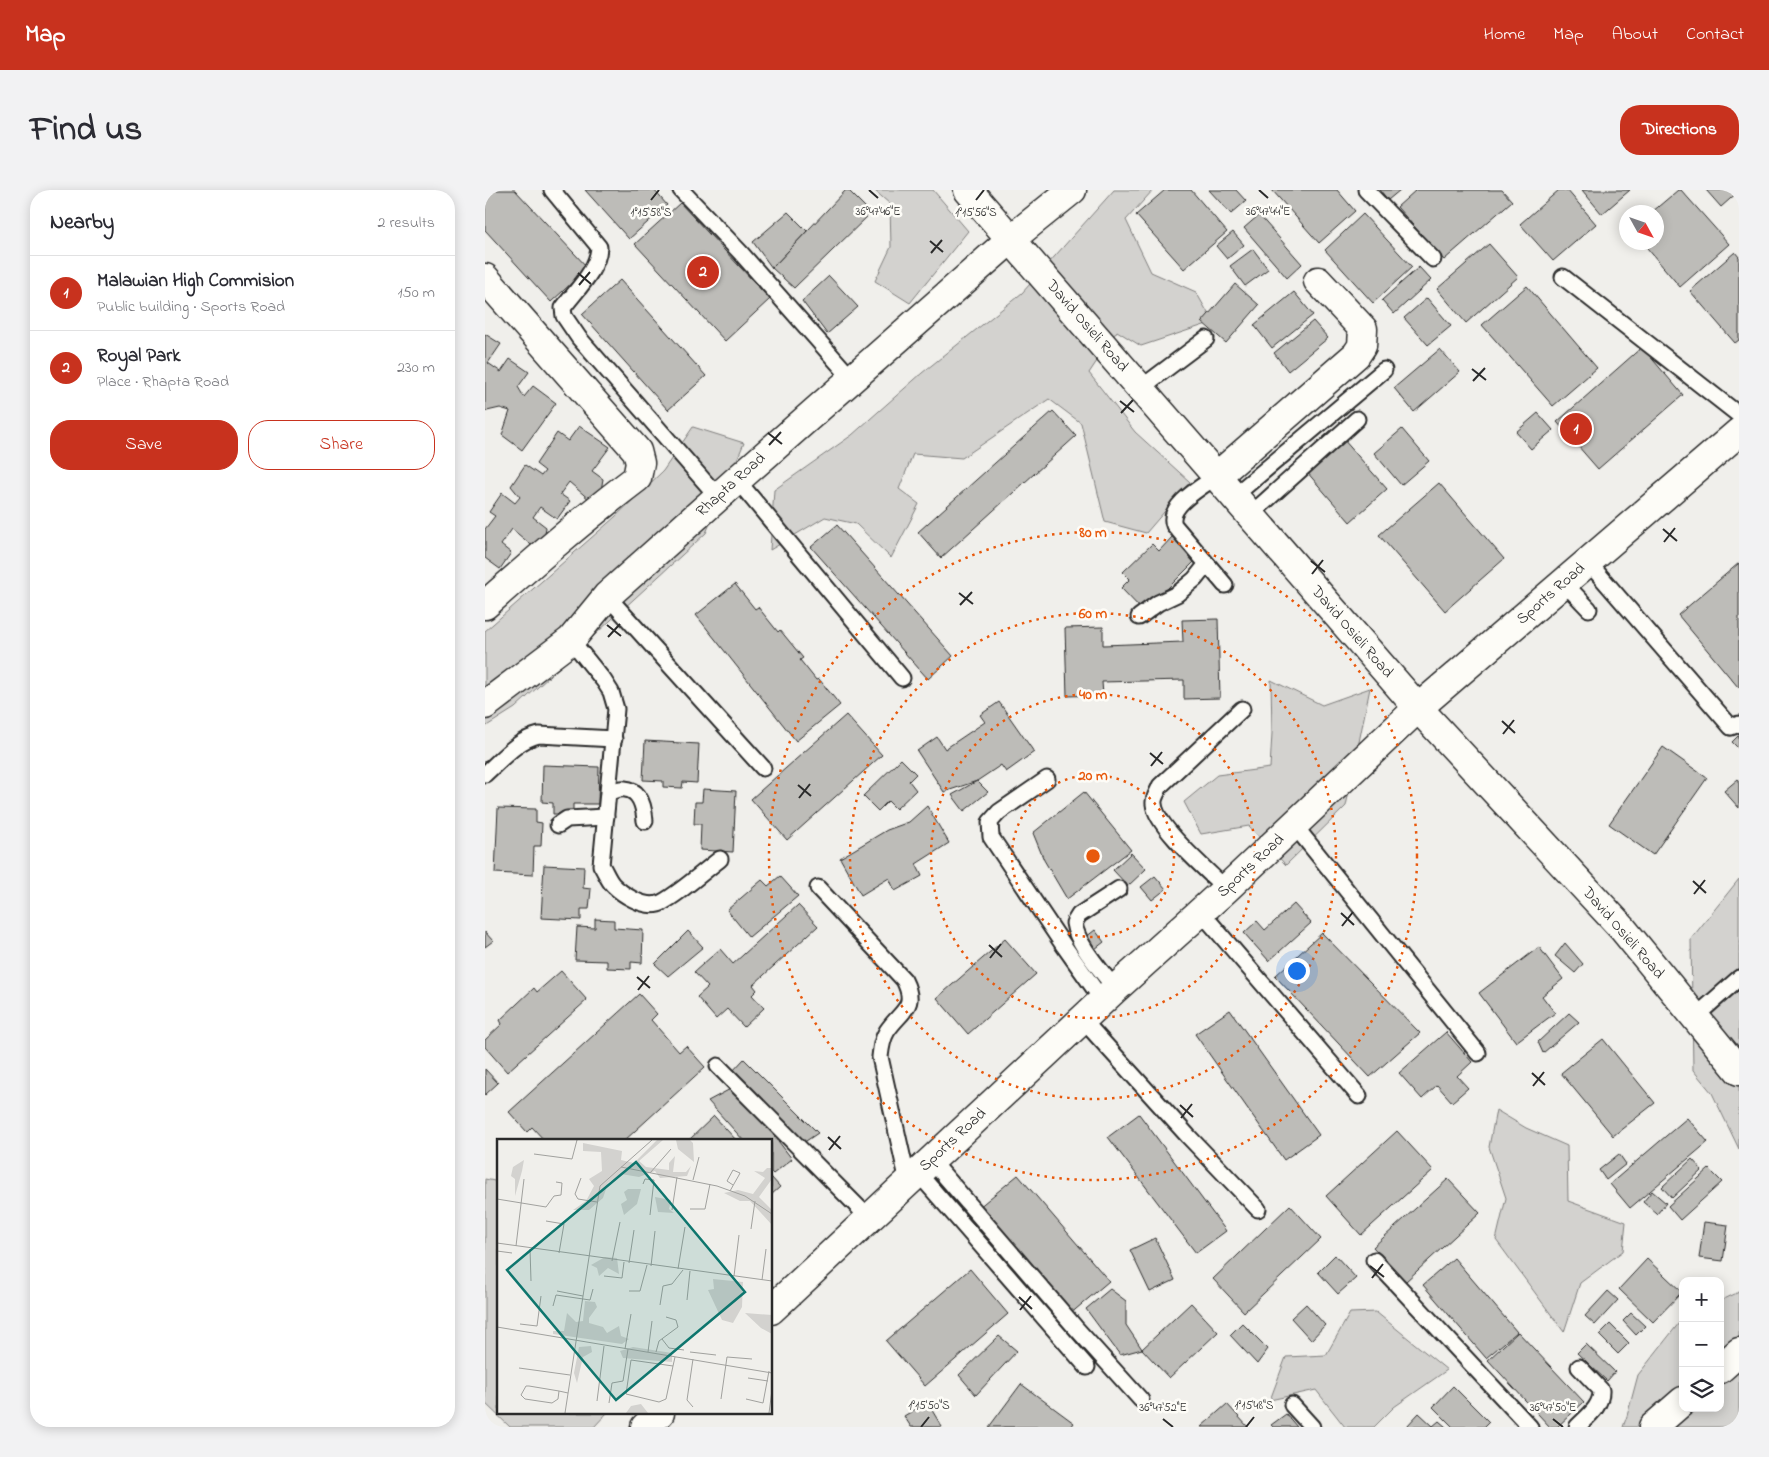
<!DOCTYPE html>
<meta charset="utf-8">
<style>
:root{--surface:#fff;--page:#f2f2f3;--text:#2b2b33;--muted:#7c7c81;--line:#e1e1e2;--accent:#c8321e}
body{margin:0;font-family:"Indie Flower",sans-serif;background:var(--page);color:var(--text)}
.controls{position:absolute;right:15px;bottom:15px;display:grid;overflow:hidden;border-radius:10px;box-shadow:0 2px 12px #0003}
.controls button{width:45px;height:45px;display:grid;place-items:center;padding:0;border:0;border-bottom:1px solid var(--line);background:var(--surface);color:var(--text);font:25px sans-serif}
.compass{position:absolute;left:1134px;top:15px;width:45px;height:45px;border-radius:50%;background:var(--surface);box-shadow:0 2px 12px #0003;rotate:130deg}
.you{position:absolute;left:811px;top:780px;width:18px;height:18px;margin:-12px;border:4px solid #fff;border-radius:50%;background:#1a73e8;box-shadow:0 0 0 8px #1a73e833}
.badge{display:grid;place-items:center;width:32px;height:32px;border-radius:50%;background:var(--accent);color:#fff;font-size:16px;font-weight:700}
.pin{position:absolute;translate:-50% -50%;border:2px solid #fff;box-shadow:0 1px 5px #0006}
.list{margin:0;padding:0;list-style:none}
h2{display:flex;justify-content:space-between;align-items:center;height:65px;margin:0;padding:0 20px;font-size:21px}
h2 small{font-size:16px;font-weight:400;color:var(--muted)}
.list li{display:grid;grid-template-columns:32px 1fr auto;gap:15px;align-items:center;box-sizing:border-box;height:75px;padding:0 20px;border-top:1px solid var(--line)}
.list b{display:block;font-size:19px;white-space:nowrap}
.list p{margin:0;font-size:16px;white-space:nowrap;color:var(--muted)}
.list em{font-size:16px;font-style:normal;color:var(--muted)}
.actions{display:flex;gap:10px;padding:15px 20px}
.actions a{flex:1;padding:11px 0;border:1px solid var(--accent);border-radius:20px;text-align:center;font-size:18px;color:var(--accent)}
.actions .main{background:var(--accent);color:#fff}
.icon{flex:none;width:28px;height:28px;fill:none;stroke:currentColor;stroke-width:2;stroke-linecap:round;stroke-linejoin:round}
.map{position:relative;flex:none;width:1254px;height:1237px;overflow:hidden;border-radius:20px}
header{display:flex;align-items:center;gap:30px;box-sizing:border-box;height:70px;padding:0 25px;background:var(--accent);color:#fff}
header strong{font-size:24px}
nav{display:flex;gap:28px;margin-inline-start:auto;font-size:18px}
.intro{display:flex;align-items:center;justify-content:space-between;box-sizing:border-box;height:120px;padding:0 30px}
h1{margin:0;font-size:35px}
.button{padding:12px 22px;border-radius:20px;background:var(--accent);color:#fff;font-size:18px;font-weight:700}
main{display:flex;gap:30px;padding:0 30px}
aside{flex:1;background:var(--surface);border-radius:20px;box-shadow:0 2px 12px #0003}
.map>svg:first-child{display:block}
.green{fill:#d3d2cf;stroke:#7f7e7d}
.building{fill:#bdbcb8;stroke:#2b2b2b}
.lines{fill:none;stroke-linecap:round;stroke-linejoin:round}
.service-casing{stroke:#2b2b2b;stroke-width:19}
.minor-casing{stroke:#2b2b2b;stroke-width:31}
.service{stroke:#fdfcf7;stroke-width:15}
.minor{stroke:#fdfcf7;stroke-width:28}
.ticks{fill:none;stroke:#2b2b2b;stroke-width:2}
.ring{fill:none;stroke:#e8590c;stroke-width:2.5;stroke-dasharray:2.5 5}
.labels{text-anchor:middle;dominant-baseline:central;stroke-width:5;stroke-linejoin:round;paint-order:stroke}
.street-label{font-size:16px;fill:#2b2b2b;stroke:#fdfcf7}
.inset-road{fill:none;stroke:#a1a19e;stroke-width:1}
.view{fill:#0f766e;fill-opacity:0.15;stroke:#0f766e;stroke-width:2.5}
.inset-edge{fill:none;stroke:#2b2b2b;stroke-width:2.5}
.ticks-label{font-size:12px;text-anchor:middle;fill:#2b2b2b;stroke:#fdfcf7;stroke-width:5;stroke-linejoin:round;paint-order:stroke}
.centre{fill:#e8590c;stroke:#fdfcf7;stroke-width:2.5}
.ring-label{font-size:15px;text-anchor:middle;font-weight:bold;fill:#e8590c;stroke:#fdfcf7;stroke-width:5;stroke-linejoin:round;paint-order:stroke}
</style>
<header>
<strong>Map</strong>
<nav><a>Home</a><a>Map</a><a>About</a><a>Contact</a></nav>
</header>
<div class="intro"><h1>Find us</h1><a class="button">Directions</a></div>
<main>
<aside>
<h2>Nearby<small>2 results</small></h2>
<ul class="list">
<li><span class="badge">1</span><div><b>Malawian High Commision</b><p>Public building · Sports Road</p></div><em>150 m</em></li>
<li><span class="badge">2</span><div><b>Royal Park</b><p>Place · Rhapta Road</p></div><em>230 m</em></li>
</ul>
<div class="actions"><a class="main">Save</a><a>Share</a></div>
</aside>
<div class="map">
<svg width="1254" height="1237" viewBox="0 0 1254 1237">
<rect width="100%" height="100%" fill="#f0efeb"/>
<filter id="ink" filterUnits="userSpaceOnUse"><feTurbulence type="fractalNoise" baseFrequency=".02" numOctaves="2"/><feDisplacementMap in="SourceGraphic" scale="10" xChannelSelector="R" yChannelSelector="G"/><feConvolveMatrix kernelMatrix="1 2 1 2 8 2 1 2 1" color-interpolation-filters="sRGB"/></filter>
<g filter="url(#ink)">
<g class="green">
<path d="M389,0H448L483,41L425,113L390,91L406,57L405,14Z"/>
<path d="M629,0H668L641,30L666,82L711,102L728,132L656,156L632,141L604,183L650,242L705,292L661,343L620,332L596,233L564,209L477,268L428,264L414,299L434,314L406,368L371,334L340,327L285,360L289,300L367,245L437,183L537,103Z"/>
<path d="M208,237L259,253L221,343L30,518L0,537V441L130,327L178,281Z"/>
<path d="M786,490L837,515L885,498L861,616L801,675L764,636L716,644L699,612L732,585L785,578L787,543Z"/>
<path d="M1254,689V959L1227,903L1208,880L1206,749Z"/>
<path d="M1011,920L1041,938L1082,956L1083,1011L1141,1032L1138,1061L1095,1093L1079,1142L1011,1050L1021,1008L1004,957Z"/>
<path d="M0,989L14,992V1223H122L109,1237H25L0,1213Z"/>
<path d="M1254,1102V1237H1138L1142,1226L1153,1185L1198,1128V1218H1235V1111Z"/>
<path d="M891,1122L962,1180L909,1217L889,1237H860L831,1200L785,1210L801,1167L841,1165L865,1123Z"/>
</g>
<g class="building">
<path d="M0,0H30L103,78L66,112L0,40Z"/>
<path d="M100,0H169L182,15L144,49Z"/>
<path d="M361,0H363L386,23L309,98L287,78Z"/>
<path d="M680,0H706L742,42L699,79L651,25Z"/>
<path d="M724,0H751L761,11L746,24Z"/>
<path d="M787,0H852L870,21L834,53Z"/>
<path d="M895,0H915L903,10Z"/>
<path d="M931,0H1017L1027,11L959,70L912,17Z"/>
<path d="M1074,0H1082L1111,34L1068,71L1035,34Z"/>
<path d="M1097,0H1145L1117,24Z"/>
<path d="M1193,0H1196L1244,54L1195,97L1157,52H1172V22H1167Z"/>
<path d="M1221,0H1254V1L1236,17Z"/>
<path d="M195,13L285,109L240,151L150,54Z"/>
<path d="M303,22L322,41L287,78L268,52Z"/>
<path d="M878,24L927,77L888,113L840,60Z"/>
<path d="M774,25L817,74L802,88L759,38Z"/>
<path d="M748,42L759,55L742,69L731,56Z"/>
<path d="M1004,54L1033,87L981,133L952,99Z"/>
<path d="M768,59L783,79L760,96L745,76Z"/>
<path d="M1250,62L1254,67V150L1250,153L1205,101Z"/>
<path d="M934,77L946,90L909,124L897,110Z"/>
<path d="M344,86L373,117L342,144L317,111Z"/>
<path d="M135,90L221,186L183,220L97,124Z"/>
<path d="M750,94L774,115L741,153L717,132Z"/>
<path d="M1042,96L1112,178L1068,216L997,135Z"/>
<path d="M809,102L828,125L787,158L769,135Z"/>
<path d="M942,108L966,136L943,155L919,128Z"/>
<path d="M828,131L843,148L803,181L789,163Z"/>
<path d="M0,144L16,154L3,173L16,182L25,169L44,182L33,197L39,207L48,196L71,213L37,260L17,245L25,221L15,218L2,221L0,220Z"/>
<path d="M1157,157L1198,205L1113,279L1072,232Z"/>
<path d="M955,159L975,182L929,222L909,198Z"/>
<path d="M568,221L591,246L456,368L433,342Z"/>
<path d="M1053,223L1068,240L1046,259L1031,242Z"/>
<path d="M94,236L125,257L107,281L118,289L113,317L84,292L75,304L85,311L72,329L55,317L48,327L61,337L57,364L27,339L16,355L26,363L15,379L0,368V339L10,326L4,322L17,303L30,313L35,307L26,296L40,275L56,286L60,281L51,274L72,243L83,251Z"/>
<path d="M917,239L944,271L916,295L889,263Z"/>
<path d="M858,249L902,299L865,332L821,281Z"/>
<path d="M954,293L1019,369L960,421L894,345Z"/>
<path d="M352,335L468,466L443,489L326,357Z"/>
<path d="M688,346L711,370L659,422L636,398L645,389L638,382L667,354L674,361Z"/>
<path d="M1254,373V496L1253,497L1193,425Z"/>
<path d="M250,394L270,419L273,417L293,442L295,440L318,468L315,470L331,490L334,489L355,515L311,551L211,425Z"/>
<path d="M733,429L735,508L699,509V490L617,492L618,505L582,506L580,438L618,437V455L698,452L697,430Z"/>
<path d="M514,512L549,562L521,582L516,575L492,591L459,602L432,561L452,547L460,559L500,532L495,525Z"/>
<path d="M361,525L397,565L302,650L266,609Z"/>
<path d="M1254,545V559L1247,552Z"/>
<path d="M160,551L214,554L212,593L198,592L197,598L178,597V591L158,590Z"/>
<path d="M1178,557L1222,588L1168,665L1124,634Z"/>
<path d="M416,569L431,584L424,591L431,600L411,619L403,611L393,621L378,606Z"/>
<path d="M58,575L114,577L113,614H88V624H68V613L57,612Z"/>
<path d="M1253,589L1254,590V618L1239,601Z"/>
<path d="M492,591L503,602L479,621L467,605Z"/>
<path d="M218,599L251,601L248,662L215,660L216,634H209L210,612H217Z"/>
<path d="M599,602L646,660L582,709L559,670L548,643Z"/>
<path d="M442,616L464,653L431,674L437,686L410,701L404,688L376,705L355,668L402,640L424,632Z"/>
<path d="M13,618L51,619V632L57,633L56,656H49L48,685L10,683Z"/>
<path d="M646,663L661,679L643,696L628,680Z"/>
<path d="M59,675L99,677L98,698L106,699L104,719H96V730L56,728Z"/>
<path d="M295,686L313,706L264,747L242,720L277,690L283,696Z"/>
<path d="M670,686L681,699L667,710L656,697Z"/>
<path d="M809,714L826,733L784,771L759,743L772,731L780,740Z"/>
<path d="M313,715L333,736L268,795L272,800L267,805L279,818L259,837L242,819L231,829L212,807L223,797L209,782L235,759L248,774Z"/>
<path d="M110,729L129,730V738L158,740L157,773L146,772V779L122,778V771L90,770L92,737L110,738Z"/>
<path d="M610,740L619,752L610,759L601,747Z"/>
<path d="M203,741L218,757L183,786L170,774Z"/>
<path d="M0,742L8,751L0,757Z"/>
<path d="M837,743L935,843L885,887L790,786Z"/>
<path d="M520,749L551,784L483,844L452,808Z"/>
<path d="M1080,753L1098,774L1090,783L1070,766Z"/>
<path d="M1054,757L1078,789L1057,806L1070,823L1031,852L994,803Z"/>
<path d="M76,781L102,810L22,882L0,857V850L17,834L15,830L49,798L52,802Z"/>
<path d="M154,804L172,824L166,830L194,862L201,856L220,877L139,951H60L47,937L42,942L24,922Z"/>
<path d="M745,820L834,945L799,970L710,844Z"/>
<path d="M1084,823L1094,832L1058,863L1053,852Z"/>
<path d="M961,842L987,872L972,886L983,898L967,912L952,895L937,909L914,883Z"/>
<path d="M1118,849L1170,913L1128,946L1076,883Z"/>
<path d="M259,869L333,943L315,955L246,883Z"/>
<path d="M0,879L13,893L0,905Z"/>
<path d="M251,896L307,969L288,984L286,982V951H259L223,911Z"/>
<path d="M654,924L741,1041L711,1063L623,947Z"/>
<path d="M229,926L252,951H203Z"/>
<path d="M1202,928L1223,952L1145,1018L1125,994Z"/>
<path d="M912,941L948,980L876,1045L841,1006Z"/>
<path d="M1134,964L1141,974L1121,990L1114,980Z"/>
<path d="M1207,969L1217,980L1187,1008L1177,997Z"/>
<path d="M1224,979L1237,992L1195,1030L1183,1016Z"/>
<path d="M533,985L624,1091L584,1125L493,1018Z"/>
<path d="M286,987L295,997L286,1005Z"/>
<path d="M963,989L995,1023L920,1092L888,1057Z"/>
<path d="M1167,1001L1181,1013L1172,1024L1158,1012Z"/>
<path d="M805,1015L836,1049L759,1122L728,1089Z"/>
<path d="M1219,1032L1243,1035L1238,1071L1214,1068Z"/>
<path d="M670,1048L690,1090L665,1102L645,1060Z"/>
<path d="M850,1065L871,1088L853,1104L833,1082Z"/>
<path d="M969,1068L1032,1142L1001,1168L938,1095Z"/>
<path d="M1162,1069L1197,1102L1168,1132L1134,1099Z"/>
<path d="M485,1079L523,1124L440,1196L401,1151Z"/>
<path d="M625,1099L641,1111V1135L657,1159L635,1165L601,1119Z"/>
<path d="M1123,1101L1133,1110L1110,1135L1100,1126Z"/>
<path d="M706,1113L733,1142L684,1188L657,1159Z"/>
<path d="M821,1114L840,1135L826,1150L806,1128Z"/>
<path d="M1146,1123L1160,1136L1151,1145L1138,1131Z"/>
<path d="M757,1133L783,1159L772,1174L745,1145Z"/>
<path d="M1125,1134L1144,1153L1133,1164L1114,1145Z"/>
<path d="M1033,1142L1099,1212L1072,1237H1065L1003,1170Z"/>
<path d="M514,1146L532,1161L491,1205L474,1185Z"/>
<path d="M1101,1154L1130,1182L1122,1191L1092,1163Z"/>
<path d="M536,1194L589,1233L586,1237H504Z"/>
<path d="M968,1196L1004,1232L999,1237H968L948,1217Z"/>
<path d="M442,1212L457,1237H426L419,1226Z"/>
<path d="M742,1214L763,1237H716Z"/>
<path d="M934,1223L948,1236L954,1231L961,1237H921Z"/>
<path d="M801,1224L812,1237H788L786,1235Z"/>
</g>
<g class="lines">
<g class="service-casing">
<g id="service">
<path d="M67,0L114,57C113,80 92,99 78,118L79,126L94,148L233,307"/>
<path d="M196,0L255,62L367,189"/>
<path d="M881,0L948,69"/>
<path d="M1078,87L1254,225"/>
<path d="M656,198L721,149"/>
<path d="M732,286C718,296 681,316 689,335L740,395"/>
<path d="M252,290L417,488"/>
<path d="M749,306L899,180"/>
<path d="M765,325L872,229"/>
<path d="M1103,372L1246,537L1254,534"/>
<path d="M1079,393L1104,419"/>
<path d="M122,406L278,578"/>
<path d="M654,427L673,413L692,404L710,389L722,374"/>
<path d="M86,450L119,491L126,502L131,519L116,675C120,681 123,690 128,695C137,704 158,718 173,714C185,711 222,679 235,669"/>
<path d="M0,584C16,570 32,550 54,545L129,549"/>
<path d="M562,589L514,622L505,632L506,647L579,756L618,811"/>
<path d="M124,602C129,601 135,598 140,599C156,600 159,618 160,631"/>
<path d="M73,635L82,629L121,627"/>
<path d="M809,635L993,863"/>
<path d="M333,698L419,790C433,818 416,820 402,841C397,849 396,858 395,867L423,992"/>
<path d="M741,699C723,681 671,637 669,614C668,608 673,602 675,596L757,519"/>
<path d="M716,722L874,906"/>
<path d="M630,799C617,781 592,755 589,733L594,725L634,699"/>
<path d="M1210,827L1254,788"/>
<path d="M597,829L703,946L773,1019"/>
<path d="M233,876L384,1028"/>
<path d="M446,970L590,1137L656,1210"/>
<path d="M433,983L602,1177"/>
<path d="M889,1070L1045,1237"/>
<path d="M807,1215L827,1237"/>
<path d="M1092,1237C1103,1226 1117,1216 1116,1200L1094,1177"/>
</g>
</g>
<g class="minor-casing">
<g id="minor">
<path d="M483,0L933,518L1138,739L1254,881"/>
<path d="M0,88L152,261L155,273L152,288C99,328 50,371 0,415"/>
<path d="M732,286L871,165L877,156L878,139L833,91"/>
<path d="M0,515L86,450L122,406L252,290L526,49L587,0"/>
<path d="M286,1120L630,799L741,699L933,518L1254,242"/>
<path d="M1235,1179L1254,1162"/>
<path d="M160,1237L175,1223"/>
<path d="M1168,1237L1198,1211"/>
</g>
</g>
<use href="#service" class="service"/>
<use href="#minor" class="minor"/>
</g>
</g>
<path class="ticks" d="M384,0L393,8M774,0L783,8M166,10L174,0M491,10L499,0M445,51L458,62M446,63L457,50M93,83L106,94M94,95L105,82M987,179L1001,190M988,191L1000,178M635,211L649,222M636,223L648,210M283,243L297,254M284,255L296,242M1178,339L1192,351M1179,352L1190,338M826,371L840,382M827,384L838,370M474,403L488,414M475,415L487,402M122,435L136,446M123,447L135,434M1017,531L1030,543M1018,544L1029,530M665,563L678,574M666,576L677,562M313,595L326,606M314,608L325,594M1208,691L1221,703M1209,704L1220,690M856,723L869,735M857,736L868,722M504,755L517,767M505,768L516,754M152,787L165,798M153,800L164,786M1047,883L1060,895M1048,896L1059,882M695,915L708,927M696,928L707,914M343,947L356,959M344,960L355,946M885,1076L899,1087M887,1088L898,1074M534,1107L547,1119M535,1120L546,1106M678,1229L688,1237M1068,1229L1078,1237M436,1237L444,1227M761,1237L769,1227"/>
<g class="ring">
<circle cx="608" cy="666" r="81"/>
<circle cx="608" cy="666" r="162"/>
<circle cx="608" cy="666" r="243"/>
<circle cx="608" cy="666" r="324"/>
</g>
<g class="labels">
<g class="street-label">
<text transform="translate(602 136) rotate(49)">David Osieli Road</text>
<text transform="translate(246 295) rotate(-42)">Rhapta Road</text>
<text transform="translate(1066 404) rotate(-41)">Sports Road</text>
<text transform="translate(867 442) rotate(49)">David Osieli Road</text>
<text transform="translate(766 676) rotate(-43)">Sports Road</text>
<text transform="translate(1138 743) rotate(49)">David Osieli Road</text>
<text transform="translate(468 950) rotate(-43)">Sports Road</text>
</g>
</g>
<g transform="translate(12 949)">
<rect width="275" height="275" fill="#f0efeb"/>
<path d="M160,1H166L142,22L149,28L172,31V24L178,17L176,33H189L194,27L190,37L163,39L158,32L142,38L124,35L111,44L106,59L92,71H76L89,62L97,47L92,40L105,32L104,13L86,12V4L125,12L124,21L137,24ZM179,1H193L196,4L197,23L181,10ZM27,21L25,32L18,57V40L14,37L16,28ZM270,29H275V40L262,58L275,71V86L253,62H243L227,54L241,51L256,55L268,39L257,32L266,33ZM131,50H144L140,65L127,76L124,65L130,61L127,53ZM158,58L174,61L172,70L177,74L161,73ZM108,118L120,119L122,135L111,129L102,137L100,129L94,126ZM216,140L246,143L245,168L236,184L225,181L211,151L217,150ZM88,162L98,163L100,168L92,179V184L106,188L110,194L122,187L124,197L132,200L125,205L56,195V192H67L70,174L79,183L86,182ZM248,174L275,176V195L264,189ZM94,207L95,213L86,218L80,244L77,234L82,208ZM136,208L175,214V223L126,219L123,212ZM144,265L151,274H129L134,267Z" fill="#d3d2cf"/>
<path class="inset-road" d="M37,15L75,20L80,1M124,28L220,47L248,57L275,75M153,34L174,10M84,39L78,55L81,60L100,63M196,41L202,18M146,45L148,40L157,41L153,76M233,52L242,36L243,34L236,31L230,42L236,46M0,60L49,68L57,57L64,56L65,44L59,43M193,70H208L213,45M175,71L180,38M49,82L67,85L62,114M254,90L258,62M0,104L275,142M19,107L27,40M33,110L34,142M0,112L15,114M115,122L123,83M132,124L137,91M154,127L158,92M181,130L188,88M107,137L125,139L127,123M237,137L242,96M265,141L269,110M60,152L86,157M132,152H143L150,126M190,161L193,132M163,166L166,147L175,145L186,131M56,167L59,156L93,161L96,150M23,185L40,187L44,157M0,188L275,234M165,200L172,209L187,211M128,210L134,175M151,213L155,182M159,213L162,202L181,188L179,181L169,178M193,213L219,216M196,220L190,261L196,268M176,227L134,221L129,255L162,263L169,260L176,227L178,218M22,229L73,236M251,239L271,242M62,252L61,260L55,264L28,260L24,256L29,247H32L62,252L71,254M224,260L230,218L255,220M249,260L266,264L272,232M100,262L107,207M112,264L115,244L126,242L131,210M68,274L103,47L155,1M272,274L275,251"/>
<path class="view" d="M139,23L248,153L119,261L10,131Z"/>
<rect width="275" height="275" class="inset-edge"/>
</g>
<g class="ticks-label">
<text x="783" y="25">36°47'44"E</text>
<text x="393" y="25">36°47'46"E</text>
<text x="166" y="26">1°15'58"S</text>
<text x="491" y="26">1°15'56"S</text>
<text x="444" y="1219">1°15'50"S</text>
<text x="769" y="1219">1°15'48"S</text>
<text x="678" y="1221">36°47'52"E</text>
<text x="1068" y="1221">36°47'50"E</text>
</g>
<circle cx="608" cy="666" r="8" class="centre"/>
<g class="ring-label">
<text x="608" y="347">80 m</text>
<text x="608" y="428">60 m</text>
<text x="608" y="509">40 m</text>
<text x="608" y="590">20 m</text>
</g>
</svg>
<div class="controls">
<button>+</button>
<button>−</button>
<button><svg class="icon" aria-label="layers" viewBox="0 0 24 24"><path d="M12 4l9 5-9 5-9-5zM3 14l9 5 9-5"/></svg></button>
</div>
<svg class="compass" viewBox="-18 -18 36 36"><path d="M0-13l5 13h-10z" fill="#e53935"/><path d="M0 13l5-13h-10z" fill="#7c7c81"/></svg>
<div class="you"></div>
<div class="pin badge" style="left:1091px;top:239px">1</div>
<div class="pin badge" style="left:218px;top:82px">2</div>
</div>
</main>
